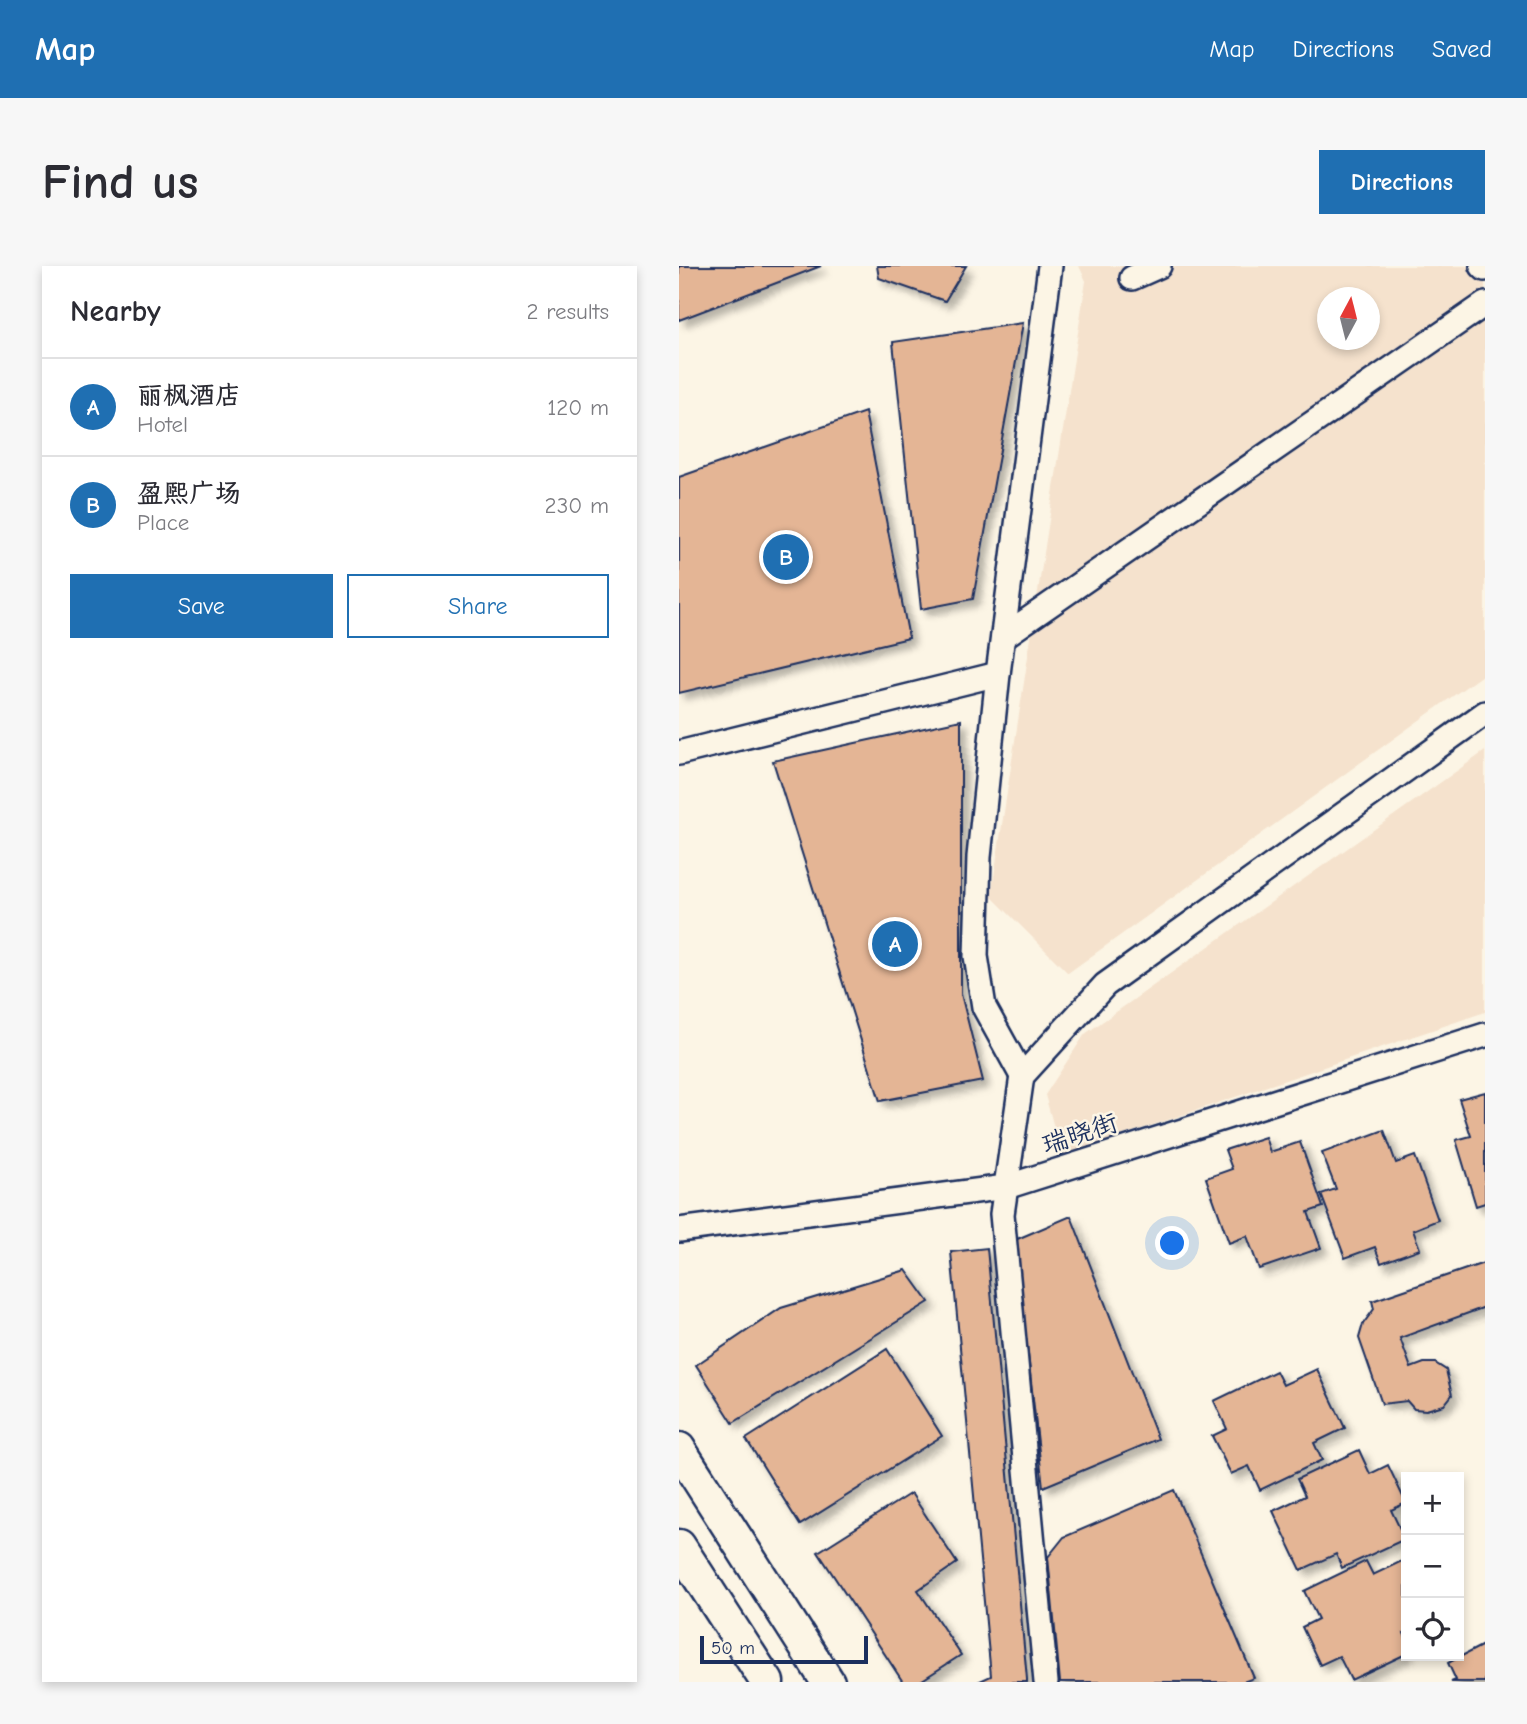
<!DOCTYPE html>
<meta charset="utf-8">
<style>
:root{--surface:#fff;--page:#f7f7f7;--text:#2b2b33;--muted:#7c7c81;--line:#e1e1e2;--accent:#1f6fb2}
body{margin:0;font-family:"Comic Neue","LXGW WenKai TC",sans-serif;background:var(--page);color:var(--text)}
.controls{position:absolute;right:21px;bottom:21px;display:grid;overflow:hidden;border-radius:0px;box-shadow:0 4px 10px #0003}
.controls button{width:63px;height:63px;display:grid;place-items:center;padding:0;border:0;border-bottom:2px solid var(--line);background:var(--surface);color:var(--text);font:35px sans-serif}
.compass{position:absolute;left:638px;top:21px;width:63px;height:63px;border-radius:50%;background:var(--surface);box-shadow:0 4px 10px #0003;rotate:7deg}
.scale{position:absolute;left:21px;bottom:18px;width:168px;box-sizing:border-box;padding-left:7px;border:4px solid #1b2f5e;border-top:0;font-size:19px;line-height:24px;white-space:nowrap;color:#1b2f5e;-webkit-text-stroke:5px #fcf5e5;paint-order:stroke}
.you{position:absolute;left:494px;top:978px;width:24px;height:24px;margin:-18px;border:5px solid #fff;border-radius:50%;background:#1a73e8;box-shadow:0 0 0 10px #1a73e833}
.badge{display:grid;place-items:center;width:46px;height:46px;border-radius:50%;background:var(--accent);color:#fff;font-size:23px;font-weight:700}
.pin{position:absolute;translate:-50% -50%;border:4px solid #fff;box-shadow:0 2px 7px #0006}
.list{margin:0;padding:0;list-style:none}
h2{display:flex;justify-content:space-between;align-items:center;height:91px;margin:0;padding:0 28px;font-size:30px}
h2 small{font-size:23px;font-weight:400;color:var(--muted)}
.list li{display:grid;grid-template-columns:46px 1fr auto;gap:21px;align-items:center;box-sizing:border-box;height:98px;padding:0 28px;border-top:2px solid var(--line)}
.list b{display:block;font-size:26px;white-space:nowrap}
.list p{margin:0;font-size:23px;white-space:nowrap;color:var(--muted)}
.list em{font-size:23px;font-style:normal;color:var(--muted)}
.actions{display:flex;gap:14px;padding:21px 28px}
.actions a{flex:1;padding:16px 0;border:2px solid var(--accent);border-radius:0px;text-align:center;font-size:24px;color:var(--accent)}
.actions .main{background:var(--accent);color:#fff}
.icon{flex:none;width:38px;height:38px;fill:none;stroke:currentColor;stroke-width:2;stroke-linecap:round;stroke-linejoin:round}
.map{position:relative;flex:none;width:806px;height:1416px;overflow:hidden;border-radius:0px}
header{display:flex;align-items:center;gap:42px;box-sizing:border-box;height:98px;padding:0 35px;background:var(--accent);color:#fff}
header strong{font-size:33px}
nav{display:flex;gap:38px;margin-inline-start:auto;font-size:24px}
.intro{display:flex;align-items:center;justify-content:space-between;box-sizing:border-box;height:168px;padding:0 42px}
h1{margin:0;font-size:49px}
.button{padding:18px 32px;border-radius:0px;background:var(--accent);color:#fff;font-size:24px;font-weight:700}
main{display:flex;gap:42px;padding:0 42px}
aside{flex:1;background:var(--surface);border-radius:0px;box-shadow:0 4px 10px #0003}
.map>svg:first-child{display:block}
.built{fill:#f5e2cd;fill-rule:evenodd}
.building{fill:#e4b595;stroke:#1b2f5e;stroke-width:2;filter:url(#shadow)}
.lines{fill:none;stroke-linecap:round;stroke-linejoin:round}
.minor-casing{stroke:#1b2f5e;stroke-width:28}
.secondary-casing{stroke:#1b2f5e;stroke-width:37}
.minor{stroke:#fcf5e5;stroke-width:23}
.secondary{stroke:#fcf5e5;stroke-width:32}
.labels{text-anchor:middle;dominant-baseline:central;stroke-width:5;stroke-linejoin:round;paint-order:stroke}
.street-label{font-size:26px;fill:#1b2f5e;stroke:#fcf5e5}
</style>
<header>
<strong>Map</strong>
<nav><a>Map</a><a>Directions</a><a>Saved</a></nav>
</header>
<div class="intro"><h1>Find us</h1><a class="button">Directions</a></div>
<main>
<aside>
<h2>Nearby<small>2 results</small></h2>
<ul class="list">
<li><span class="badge">A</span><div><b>丽枫酒店</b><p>Hotel</p></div><em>120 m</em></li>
<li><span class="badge">B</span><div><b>盈熙广场</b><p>Place</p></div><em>230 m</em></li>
</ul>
<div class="actions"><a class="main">Save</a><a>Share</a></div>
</aside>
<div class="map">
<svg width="806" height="1416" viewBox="0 0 806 1416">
<defs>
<filter id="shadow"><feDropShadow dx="6" dy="6" stdDeviation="3.5" flood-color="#0004"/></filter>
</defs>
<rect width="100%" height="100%" fill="#fcf5e5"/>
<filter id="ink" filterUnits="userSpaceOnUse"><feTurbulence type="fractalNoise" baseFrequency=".0143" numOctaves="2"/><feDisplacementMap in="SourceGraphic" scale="14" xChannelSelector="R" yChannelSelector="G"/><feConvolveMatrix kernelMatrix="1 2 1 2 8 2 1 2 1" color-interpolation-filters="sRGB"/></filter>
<g filter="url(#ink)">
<g class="built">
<path d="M400,0H806V407L389,707L312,630L407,15ZM648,32H690V74H648Z"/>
<path d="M806,485V746L383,890L366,829L406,768Z"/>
</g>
<g class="building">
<path d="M0,0H142L0,54Z"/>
<path d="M198,0H287L266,35L200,12Z"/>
<path d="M344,57L294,333L242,343L214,76Z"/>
<path d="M186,146L230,372L0,427V211Z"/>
<path d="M282,454V728L304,815L201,835L94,495Z"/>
<path d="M806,826V937L797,940L777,874L792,870L780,833Z"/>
<path d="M705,864L717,897L736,890L759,954L734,964L741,983L702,997L696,981L666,992L642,928L657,923L643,887Z"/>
<path d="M586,871L591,886L621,876L644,941L629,946L642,982L580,1003L568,970L550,977L527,912L553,903L546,884Z"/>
<path d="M392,950L479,1173L364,1221L336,974Z"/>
<path d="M308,982L348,1413V1416H299L312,1410L272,986Z"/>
<path d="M805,997L806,1041L721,1072L732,1102L745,1097H756L767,1104L773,1129L765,1139L747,1144L735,1143L728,1135L703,1138L680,1072L684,1058L695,1043L693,1035Z"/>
<path d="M227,1004L250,1036L54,1157L17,1099L102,1042Z"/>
<path d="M208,1083L263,1170L121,1259L67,1173Z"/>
<path d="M638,1103L666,1162L635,1177L643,1194L581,1224L570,1200L552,1208L533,1170L548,1163L535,1135L597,1105L604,1119Z"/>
<path d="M680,1184L691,1208L709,1199L727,1237L712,1244L726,1273L663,1302L657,1288L622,1304L594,1245L626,1230L618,1213Z"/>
<path d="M495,1224L575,1412L564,1416H381L369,1291L385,1271Z"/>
<path d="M232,1227L278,1297L239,1324L282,1389L240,1416H224L139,1286Z"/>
<path d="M727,1293V1366L725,1367L727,1372V1388L672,1414L660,1390L641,1399L623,1361L639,1353L625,1325L687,1295L694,1309Z"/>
<path d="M806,1378V1416H772L777,1414L769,1397Z"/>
</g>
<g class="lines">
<g class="minor-casing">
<g id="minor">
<path d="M803,0L806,3"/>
<path d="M453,12L480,0"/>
<path d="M324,371L806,38"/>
<path d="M0,487L319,408"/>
<path d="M343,810L305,741L297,690L300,591L319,408L371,0"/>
<path d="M0,964L327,921L806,769"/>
<path d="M367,1416L323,948L343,810L426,719L806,447"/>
</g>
</g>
<g class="secondary-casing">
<g id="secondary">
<path d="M0,1183L149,1416"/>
<path d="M0,1280L88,1416"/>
</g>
</g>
<use href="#minor" class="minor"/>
<use href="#secondary" class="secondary"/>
</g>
</g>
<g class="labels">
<g class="street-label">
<text transform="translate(401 868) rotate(-18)">瑞晓街</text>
</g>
</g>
</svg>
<div class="controls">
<button>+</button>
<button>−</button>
<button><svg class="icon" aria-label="locate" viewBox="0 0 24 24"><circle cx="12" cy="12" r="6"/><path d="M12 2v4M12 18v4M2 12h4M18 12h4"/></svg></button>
</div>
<svg class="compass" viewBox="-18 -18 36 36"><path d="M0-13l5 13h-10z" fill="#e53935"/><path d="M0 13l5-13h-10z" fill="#7c7c81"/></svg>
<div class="scale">50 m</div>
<div class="you"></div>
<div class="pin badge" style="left:216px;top:678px">A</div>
<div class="pin badge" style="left:107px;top:291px">B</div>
</div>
</main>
